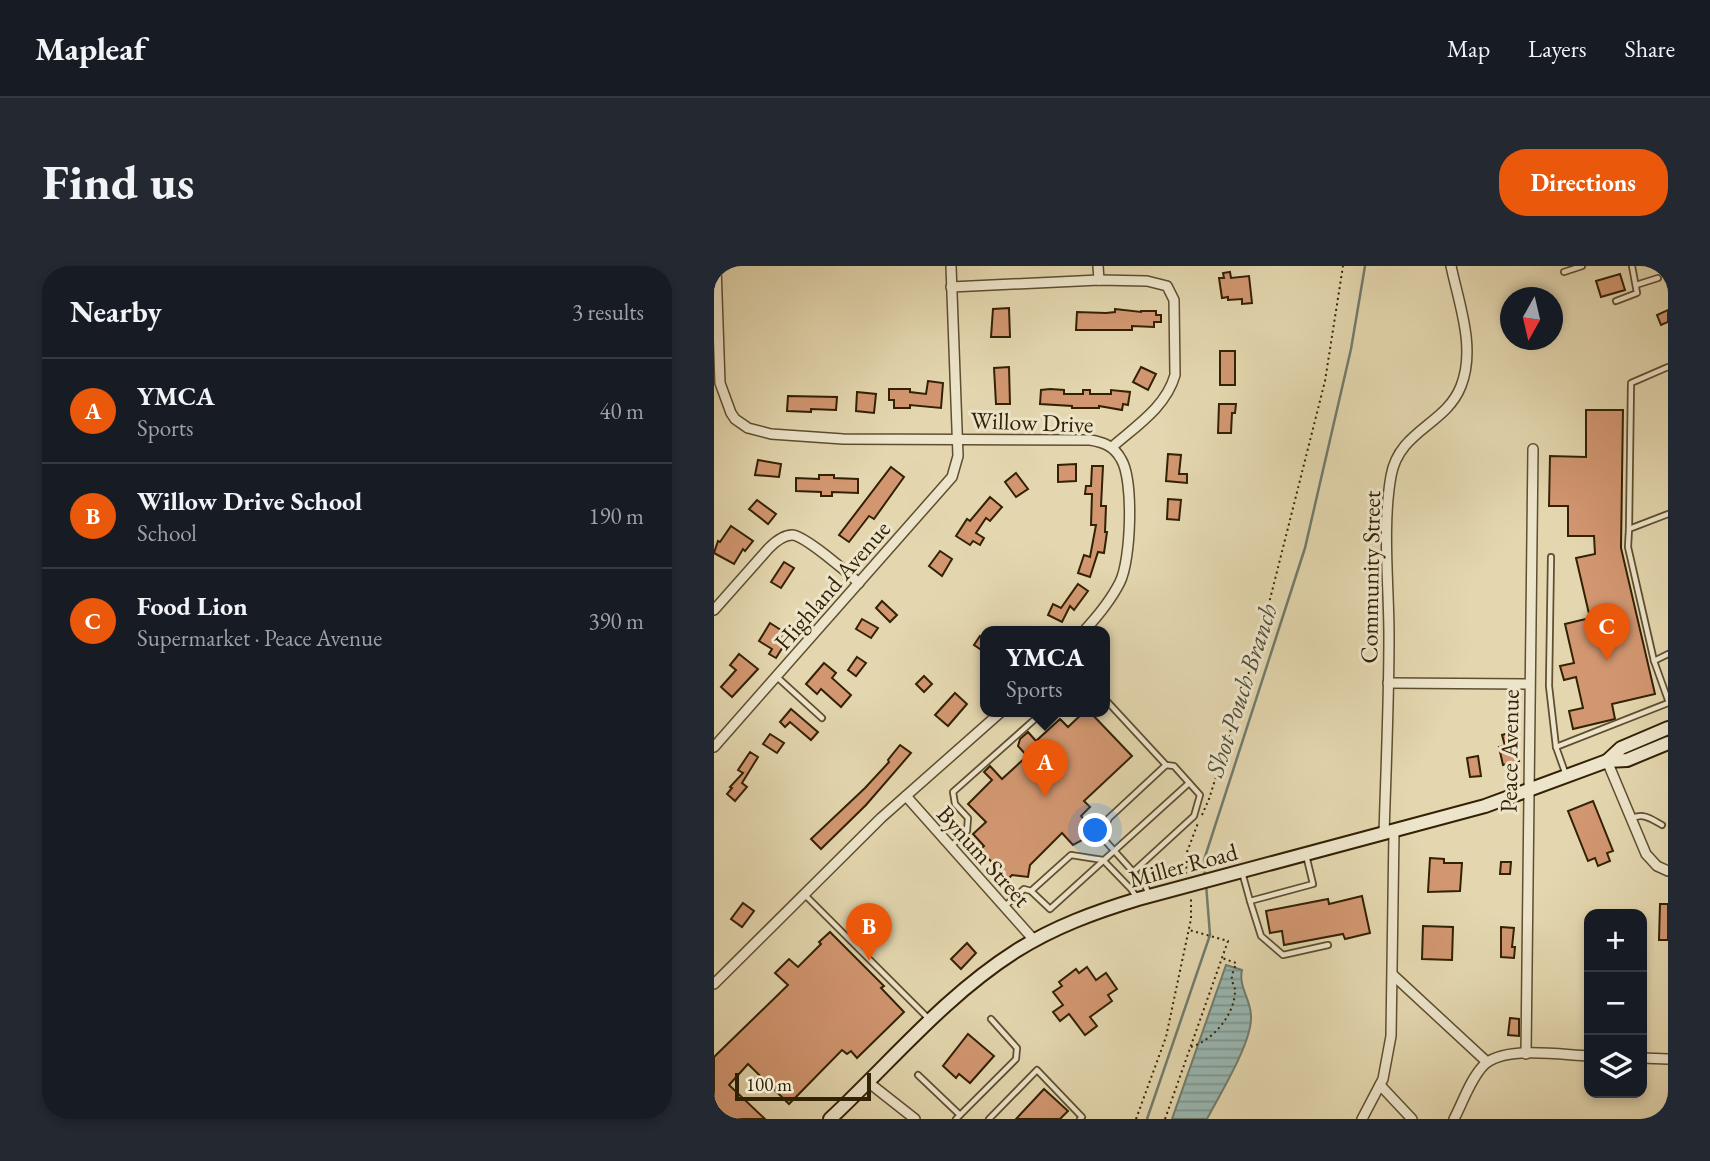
<!DOCTYPE html>
<meta charset="utf-8">
<style>
:root{--surface:#171b24;--page:#242831;--text:#f1f3f6;--muted:#9ea1a6;--line:#363941;--accent:#ea580c}
body{margin:0;font-family:"EB Garamond",serif;background:var(--page);color:var(--text)}
.controls{position:absolute;right:21px;bottom:21px;display:grid;overflow:hidden;border-radius:14px;box-shadow:0 4px 10px #0003}
.controls button{width:63px;height:63px;display:grid;place-items:center;padding:0;border:0;border-bottom:2px solid var(--line);background:var(--surface);color:var(--text);font:35px sans-serif}
.compass{position:absolute;left:786px;top:21px;width:63px;height:63px;border-radius:50%;background:var(--surface);box-shadow:0 4px 10px #0003;rotate:188deg}
.scale{position:absolute;left:21px;bottom:18px;width:136px;box-sizing:border-box;padding-left:7px;border:4px solid #332104;border-top:0;font-size:19px;line-height:24px;white-space:nowrap;color:#332104;-webkit-text-stroke:5px #ede5cb;paint-order:stroke}
.you{position:absolute;left:382px;top:565px;width:24px;height:24px;margin:-18px;border:5px solid #fff;border-radius:50%;background:#1a73e8;box-shadow:0 0 0 10px #1a73e833}
.badge{display:grid;place-items:center;width:46px;height:46px;border-radius:50%;background:var(--accent);color:#fff;font-size:23px;font-weight:700}
.pin{position:absolute;translate:-50% -58px;filter:drop-shadow(0 2px 4px #0008)}
.pin::after{content:'';position:absolute;top:37px;width:24px;height:21px;background:inherit;clip-path:polygon(0 0,100% 0,50% 100%)}
.popup{position:absolute;left:266px;top:360px;width:130px;height:91px;box-sizing:border-box;display:grid;place-content:center;border-radius:14px;background:var(--surface);filter:drop-shadow(0 2px 5px #0005);font-size:23px;white-space:nowrap;color:var(--muted)}
.popup b{font-size:26px;color:var(--text)}
.popup::after{content:'';position:absolute;left:50%;top:100%;margin-left:-14px;border:14px solid transparent;border-top-color:var(--surface)}
.list{margin:0;padding:0;list-style:none}
h2{display:flex;justify-content:space-between;align-items:center;height:91px;margin:0;padding:0 28px;font-size:30px}
h2 small{font-size:23px;font-weight:400;color:var(--muted)}
.list li{display:grid;grid-template-columns:46px 1fr auto;gap:21px;align-items:center;box-sizing:border-box;height:105px;padding:0 28px;border-top:2px solid var(--line)}
.list b{display:block;font-size:26px;white-space:nowrap}
.list p{margin:0;font-size:23px;white-space:nowrap;color:var(--muted)}
.list em{font-size:23px;font-style:normal;color:var(--muted)}
.icon{flex:none;width:38px;height:38px;fill:none;stroke:currentColor;stroke-width:2;stroke-linecap:round;stroke-linejoin:round}
.map{position:relative;flex:none;width:954px;height:853px;overflow:hidden;border-radius:28px}
header{display:flex;align-items:center;gap:42px;box-sizing:border-box;height:98px;padding:0 35px;background:var(--surface);border-bottom:2px solid var(--line)}
header strong{font-size:33px}
nav{display:flex;gap:38px;margin-inline-start:auto;font-size:24px}
.intro{display:flex;align-items:center;justify-content:space-between;box-sizing:border-box;height:168px;padding:0 42px}
h1{margin:0;font-size:49px}
.button{padding:18px 32px;border-radius:28px;background:var(--accent);color:#fff;font-size:24px;font-weight:700}
main{display:flex;gap:42px;padding:0 42px}
aside{flex:1;background:var(--surface);border-radius:28px;box-shadow:0 4px 10px #0003}
.map>svg:first-child{display:block}
.water{fill:url(#water-rules);stroke:#707c6d;stroke-width:2}
.lines{fill:none;stroke-linecap:round;stroke-linejoin:round}
.stream{stroke:#707c6d;stroke-width:2.5}
.building{fill:#d29771;stroke:#332104;stroke-width:2}
.service-casing{stroke:#5f4e2f;stroke-width:8}
.minor-casing{stroke:#5f4e2f;stroke-width:12}
.secondary-casing{stroke:#332104;stroke-width:16}
.path{stroke:#332104;stroke-width:2;stroke-dasharray:2 3.5;stroke-linecap:butt}
.service{stroke:#ede5cb;stroke-width:4.5}
.minor{stroke:#ede5cb;stroke-width:9}
.secondary{stroke:#ede5cb;stroke-width:12}
.labels{text-anchor:middle;dominant-baseline:central;stroke-width:6;stroke-linejoin:round;paint-order:stroke}
.street-label{font-size:24px;fill:#332104;stroke:#ede5cb}
.water-label{font-size:26px;font-style:italic;fill:#514e39;stroke:#ede5cb}
</style>
<header>
<strong>Mapleaf</strong>
<nav><a>Map</a><a>Layers</a><a>Share</a></nav>
</header>
<div class="intro"><h1>Find us</h1><a class="button">Directions</a></div>
<main>
<aside>
<h2>Nearby<small>3 results</small></h2>
<ul class="list">
<li><span class="badge">A</span><div><b>YMCA</b><p>Sports</p></div><em>40 m</em></li>
<li><span class="badge">B</span><div><b>Willow Drive School</b><p>School</p></div><em>190 m</em></li>
<li><span class="badge">C</span><div><b>Food Lion</b><p>Supermarket · Peace Avenue</p></div><em>390 m</em></li>
</ul>
</aside>
<div class="map">
<svg width="954" height="853" viewBox="0 0 954 853">
<defs>
<pattern id="water-rules" width="6" height="5" patternUnits="userSpaceOnUse" patternTransform="scale(1.75)"><rect width="6" height="5" fill="#98b8b3"/><path d="M0 2.5h6" fill="none" stroke="#7d958f"/></pattern>
</defs>
<rect width="100%" height="100%" fill="#e4d7af"/>
<filter id="stains"><feTurbulence type="fractalNoise" baseFrequency=".00286" numOctaves="4"/><feColorMatrix values="0 0 0 0 .2 0 0 0 0 .09 0 0 0 0 .02 0 0 0 .5 -.17"/></filter>
<radialGradient id="worn" r=".72"><stop offset=".6" stop-color="#630" stop-opacity="0"/><stop offset="1" stop-color="#630" stop-opacity=".3"/></radialGradient>
<path class="water" d="M512,699L528,704C524,722 538,734 537,752C537,778 506,828 493,853H458Z"/>
<g class="lines">
<g class="stream">
<path d="M491,612L490,594L591,282L637,83L651,0"/>
<path d="M433,853L496,669L492,618"/>
</g>
</g>
<g class="building">
<path d="M516,6L517,12L535,10L538,37L528,38V33L514,34V31L508,32L505,12H510L509,7Z"/>
<path d="M906,8L911,24L887,31L882,15Z"/>
<path d="M295,42L296,71H277L279,43Z"/>
<path d="M401,43L427,46V45H442V49H447V56H440V61L418,60V64H362L363,46L392,47L401,46Z"/>
<path d="M954,44V56L947,59L943,49Z"/>
<rect x="506" y="85" width="15" height="34"/>
<path d="M295,101L296,138H282L280,102Z"/>
<path d="M427,101L442,108L434,124L419,116Z"/>
<path d="M214,115L229,117L227,142L196,139V142H180V134H175V123H196V126L212,128Z"/>
<path d="M336,123L350,124V128H369V124H376V128H397V124L416,126L414,139L409,138L408,144L385,140V142H358V140L326,138L327,124Z"/>
<path d="M143,126L162,128L160,147L142,145Z"/>
<path d="M74,130L123,131L122,144L97,143V146L73,145Z"/>
<path d="M505,138H522L521,147H518L517,167H504Z"/>
<path d="M872,144H909L907,282L941,428L898,438L901,453L859,463L855,445L869,442L862,411L850,414L846,400L860,397L851,358L876,352L862,292L881,288L880,270H854V240H835L836,190L872,191Z"/>
<path d="M454,188L467,189L465,208H473V217L452,215Z"/>
<path d="M44,194L67,198L65,211L41,209Z"/>
<path d="M362,198V215L344,216V199Z"/>
<path d="M378,200H389L387,240H392L391,266H393L390,287L384,286L376,311L364,307L370,289L376,291L382,259H377L378,228H371L372,220H377Z"/>
<path d="M177,201L190,211L160,253L155,250L135,276L125,269Z"/>
<path d="M302,207L314,223L302,231L291,216Z"/>
<path d="M105,209H120V212L144,213V227L118,226V230H107V226L82,225V212L105,213Z"/>
<path d="M276,231L288,241L276,255L272,252L262,267L270,272L266,279L259,275L256,279L242,270L253,253L256,255Z"/>
<path d="M454,233L467,234L465,254L453,253Z"/>
<path d="M43,234L62,248L54,258L35,243Z"/>
<path d="M17,260L39,275L31,285L29,283L20,298L0,287L4,275L6,276Z"/>
<path d="M226,285L238,293L228,310L215,300Z"/>
<path d="M70,296L80,302L67,322L57,316Z"/>
<path d="M364,318L374,325L360,344L356,340L348,356L334,349L339,338L347,342Z"/>
<path d="M168,335L183,349L176,356L162,342Z"/>
<path d="M148,353L164,362L157,372L142,363Z"/>
<path d="M56,357L70,366L66,372L72,376L62,392L55,388L58,383L45,375Z"/>
<path d="M266,370L271,374L269,385L260,379Z"/>
<path d="M25,388L44,403L18,431L7,421L22,404L16,399Z"/>
<path d="M143,391L152,397L142,410L134,404Z"/>
<path d="M110,397L122,407L118,412L137,429L127,441L107,423L103,428L92,418Z"/>
<path d="M210,410L218,418L210,426L202,418Z"/>
<path d="M241,427L253,438L234,460L221,449Z"/>
<path d="M77,443L104,466L97,474L76,456L71,461L66,456Z"/>
<path d="M371,445H375L418,490L370,535L376,541L367,550L377,561L374,563V571L359,579L348,567L316,599L314,611L298,609L294,613L266,584L270,580L259,568L272,556L254,538L278,514L270,506L276,500L288,513L313,490L304,480L306,473L314,466L322,475L346,453L354,461Z"/>
<path d="M798,466L805,495L789,499L785,481L791,480L788,469Z"/>
<path d="M56,468L70,477L63,487L49,478Z"/>
<path d="M186,479L197,487L152,539L107,583L97,573L151,522L175,496L174,494Z"/>
<path d="M36,486L44,491L28,517L33,521L21,535L13,528L18,522L16,521L29,507L24,504Z"/>
<path d="M764,490L767,510L756,511L753,492Z"/>
<path d="M879,535L899,585L893,587L896,595L884,600L881,592L874,595L854,545Z"/>
<path d="M716,592L730,593V597H748L746,625L714,626Z"/>
<path d="M787,596H797L796,608H786Z"/>
<path d="M648,630L656,667L631,673L629,668L570,679L568,665L556,667L552,645L614,633L615,638Z"/>
<path d="M29,637L40,645L28,661L17,653Z"/>
<path d="M946,638H954V674H945Z"/>
<path d="M709,660L739,661L738,694L708,693Z"/>
<path d="M787,661L800,662L798,681H801L800,692L787,691Z"/>
<path d="M116,666L170,720L167,722L190,746L143,792L137,785L133,788L128,784L75,838L34,798L15,819L51,853H14L0,839V791L74,719L61,707L75,693L84,701L107,678L105,676Z"/>
<path d="M253,677L262,687L247,703L237,693Z"/>
<path d="M373,701L382,714L392,707L403,723L394,729L398,735L376,751L383,760L371,769L355,748L346,755L339,746L349,739L339,726L348,720L345,716L362,703L365,707Z"/>
<path d="M796,752L805,753V770L794,769Z"/>
<path d="M254,768L280,790L256,817L245,808L242,812L229,800Z"/>
<path d="M330,823L354,845L346,853H302Z"/>
</g>
<g class="lines">
<g class="service-casing">
<g id="service">
<path d="M850,6L868,0"/>
<path d="M922,19L944,12"/>
<path d="M902,35L923,27L918,0"/>
<path d="M954,248L915,263L914,281L940,395L954,434"/>
<path d="M915,263L917,117L954,101"/>
<path d="M837,291L835,420L842,481"/>
<path d="M940,395L954,388"/>
<path d="M63,411L108,452"/>
<path d="M390,432L452,499L460,500L486,529L480,550L419,606"/>
<path d="M852,509L842,481L954,437"/>
<path d="M917,553C929,546 937,553 948,559"/>
<path d="M236,581L253,565L254,552L241,538L239,526L330,445"/>
<path d="M592,589L599,618L536,635L547,670L569,689L614,679"/>
<path d="M528,606L536,635"/>
<path d="M90,628L215,753"/>
<path d="M435,629L431,619L387,570L395,552L452,499"/>
<path d="M423,632L417,623L389,594L357,589L317,625L336,643L475,517"/>
<path d="M290,641L310,623L317,625"/>
<path d="M204,809L246,849"/>
<path d="M242,853L302,793L303,782L277,753"/>
<path d="M275,853L323,804L368,851L366,853"/>
</g>
</g>
<g class="minor-casing">
<g id="minor">
<path d="M2,0L6,117L17,147L21,153L34,162L57,168L129,173L376,174C389,176 400,180 407,193C420,214 417,294 406,316C397,334 383,351 370,365"/>
<path d="M384,0L385,14"/>
<path d="M237,21L385,14L433,15L453,20L460,34L461,109C452,141 422,160 398,181"/>
<path d="M0,344L55,282C61,276 69,269 78,269C90,269 134,307 145,317"/>
<path d="M674,417L815,418"/>
<path d="M0,481L238,211L244,190L237,0"/>
<path d="M893,495L932,588L943,600L954,605"/>
<path d="M192,530L320,674"/>
<path d="M670,568C672,502 675,436 675,370C675,319 668,261 677,210C685,164 732,159 747,120C762,82 745,38 737,0"/>
<path d="M679,709L773,796"/>
<path d="M0,718L167,552L288,445"/>
<path d="M812,788L819,183"/>
<path d="M928,792L954,793"/>
<path d="M154,816L201,853"/>
<path d="M666,819L698,853"/>
<path d="M648,853L669,813L677,770L680,565"/>
<path d="M740,853C749,836 756,814 769,800C789,779 847,789 875,790"/>
</g>
</g>
<g class="secondary-casing">
<g id="secondary">
<path d="M893,495L907,482L954,462"/>
<path d="M116,853C177,796 231,730 302,685C340,661 381,646 424,633L771,540L893,495L913,494L954,477"/>
</g>
</g>
<g class="path">
<path d="M488,549L495,533L548,365L611,115L629,0"/>
<path d="M472,608L473,586L484,557"/>
<path d="M477,781C499,774 521,749 521,724C521,721 518,717 518,713C517,709 521,702 522,697L508,692"/>
<path d="M422,853L452,771L477,653V631"/>
<path d="M451,853L514,675L475,664"/>
</g>
<use href="#service" class="service"/>
<use href="#minor" class="minor"/>
<use href="#secondary" class="secondary"/>
</g>
<g class="labels">
<g class="street-label">
<text transform="translate(318 156) rotate(2)">Willow Drive</text>
<text transform="translate(656 311) rotate(-89)">Community Street</text>
<text transform="translate(118 319) rotate(-49)">Highland Avenue</text>
<text transform="translate(795 485) rotate(-89)">Peace Avenue</text>
<text transform="translate(270 590) rotate(48)">Bynum Street</text>
<text transform="translate(469 599) rotate(-15)">Miller Road</text>
</g>
<g class="water-label">
<text transform="translate(527 424) rotate(-72)">Shot Pouch Branch</text>
</g>
</g>
<rect width="100%" height="100%" filter="url(#stains)"/>
<rect width="100%" height="100%" fill="url(#worn)"/>
</svg>
<div class="controls">
<button>+</button>
<button>−</button>
<button><svg class="icon" aria-label="layers" viewBox="0 0 24 24"><path d="M12 4l9 5-9 5-9-5zM3 14l9 5 9-5"/></svg></button>
</div>
<svg class="compass" viewBox="-18 -18 36 36"><path d="M0-13l5 13h-10z" fill="#e53935"/><path d="M0 13l5-13h-10z" fill="#9ea1a6"/></svg>
<div class="scale">100 m</div>
<div class="you"></div>
<div class="pin badge" style="left:331px;top:531px">A</div>
<div class="popup"><b>YMCA</b>Sports</div>
<div class="pin badge" style="left:155px;top:695px">B</div>
<div class="pin badge" style="left:893px;top:395px">C</div>
</div>
</main>
